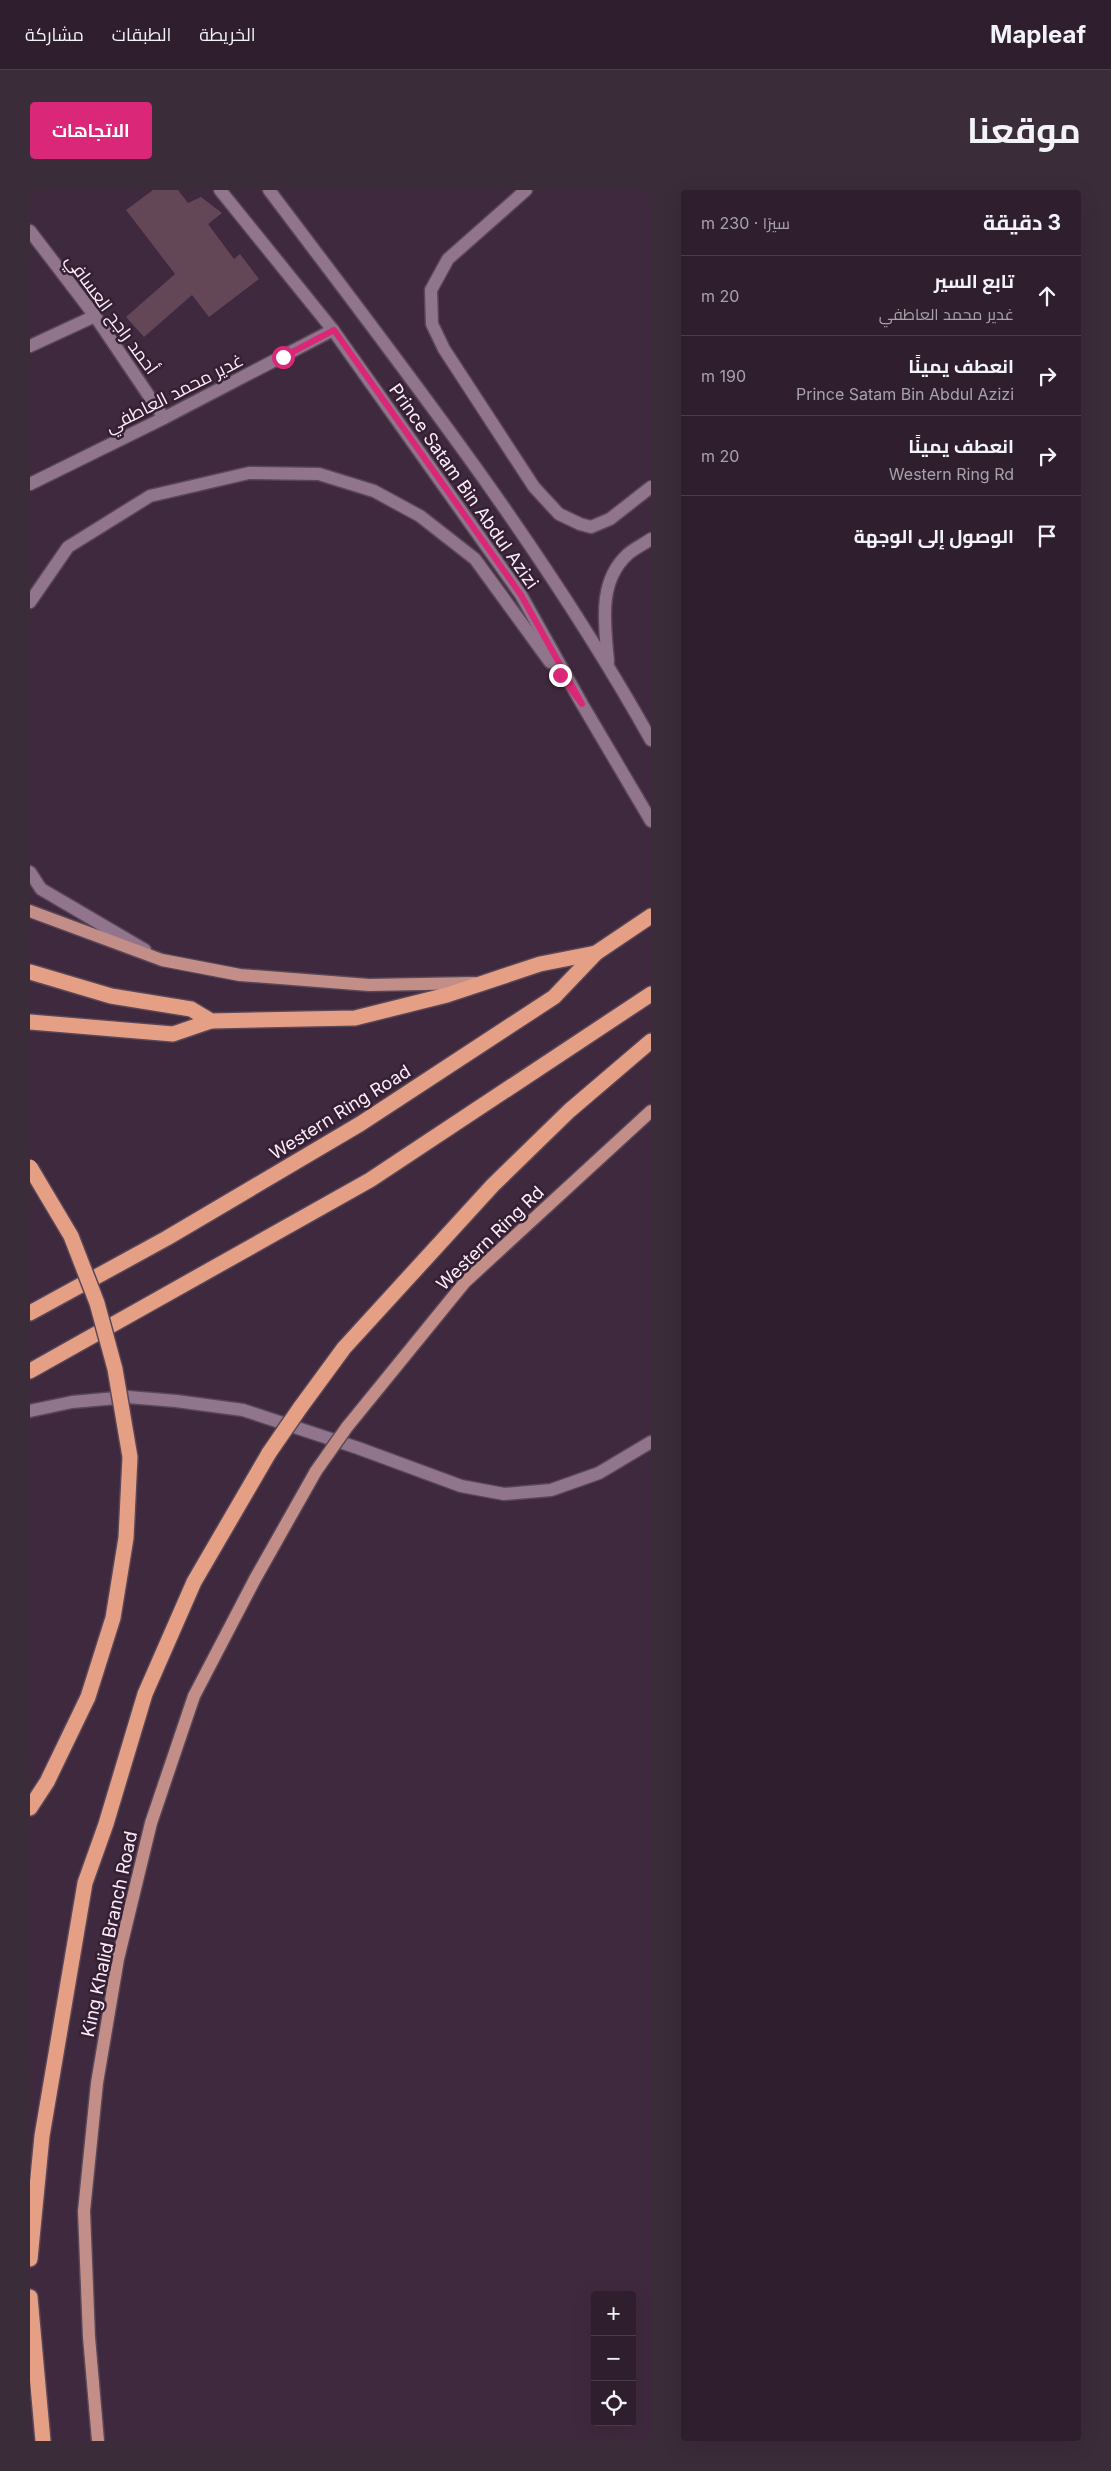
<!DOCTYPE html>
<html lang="ar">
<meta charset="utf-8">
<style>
:root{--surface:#2f1f2e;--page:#3b2c3a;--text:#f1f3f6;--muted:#a7a2aa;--line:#4a3d4a;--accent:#db2777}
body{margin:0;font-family:Inter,Cairo,sans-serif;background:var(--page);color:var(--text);direction:rtl}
.controls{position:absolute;right:15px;bottom:15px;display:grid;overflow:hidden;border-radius:5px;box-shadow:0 5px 20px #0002}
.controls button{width:45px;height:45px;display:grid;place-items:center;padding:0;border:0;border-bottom:1px solid var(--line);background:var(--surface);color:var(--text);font:25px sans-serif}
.stop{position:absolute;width:15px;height:15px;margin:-11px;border:4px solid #db2777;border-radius:50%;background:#fff}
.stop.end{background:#db2777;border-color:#fff;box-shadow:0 1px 5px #0008}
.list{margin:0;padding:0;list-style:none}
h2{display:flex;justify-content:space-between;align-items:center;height:65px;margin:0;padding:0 20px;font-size:21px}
h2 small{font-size:16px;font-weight:400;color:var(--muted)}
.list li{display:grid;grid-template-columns:32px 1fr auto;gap:15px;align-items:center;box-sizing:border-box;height:80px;padding:0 20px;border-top:1px solid var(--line)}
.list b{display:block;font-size:19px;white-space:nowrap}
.list p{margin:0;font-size:16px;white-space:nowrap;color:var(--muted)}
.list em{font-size:16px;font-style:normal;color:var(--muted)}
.icon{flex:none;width:28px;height:28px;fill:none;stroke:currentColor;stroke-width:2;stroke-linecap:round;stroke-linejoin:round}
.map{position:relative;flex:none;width:621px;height:2251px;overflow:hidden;direction:ltr;border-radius:5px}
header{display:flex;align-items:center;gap:30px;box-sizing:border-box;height:70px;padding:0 25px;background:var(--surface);border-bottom:1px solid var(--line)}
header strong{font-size:24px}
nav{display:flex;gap:28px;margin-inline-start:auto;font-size:18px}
.intro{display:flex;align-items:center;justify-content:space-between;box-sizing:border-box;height:120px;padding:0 30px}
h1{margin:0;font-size:35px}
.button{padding:12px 22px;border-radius:5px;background:var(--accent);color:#fff;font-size:18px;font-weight:700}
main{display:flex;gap:30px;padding:0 30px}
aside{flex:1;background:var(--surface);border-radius:5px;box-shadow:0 5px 20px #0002}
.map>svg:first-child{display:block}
.building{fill:#644757}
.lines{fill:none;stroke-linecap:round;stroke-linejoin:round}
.minor-casing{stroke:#594657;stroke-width:15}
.major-casing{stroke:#594657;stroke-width:15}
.highway-casing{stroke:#594657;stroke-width:18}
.minor{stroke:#90758d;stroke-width:12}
.major{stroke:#c38e88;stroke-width:12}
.highway{stroke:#e59f85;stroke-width:15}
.major-bridge-casing{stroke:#594657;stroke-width:15;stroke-linecap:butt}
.highway-bridge-casing{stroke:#594657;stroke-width:18;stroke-linecap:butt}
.major-bridge{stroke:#c38e88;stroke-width:12}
.highway-bridge{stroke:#e59f85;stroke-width:15}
.route{stroke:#db2777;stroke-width:6}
.labels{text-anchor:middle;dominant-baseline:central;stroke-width:5;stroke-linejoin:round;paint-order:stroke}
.street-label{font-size:18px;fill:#fbecf9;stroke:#351f33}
</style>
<header>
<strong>Mapleaf</strong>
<nav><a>الخريطة</a><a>الطبقات</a><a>مشاركة</a></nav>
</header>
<div class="intro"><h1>موقعنا</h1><a class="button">الاتجاهات</a></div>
<main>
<aside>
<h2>3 دقيقة<small>سيرًا · 230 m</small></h2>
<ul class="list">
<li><svg class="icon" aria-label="ahead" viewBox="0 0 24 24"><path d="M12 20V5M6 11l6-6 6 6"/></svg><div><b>تابع السير</b><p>غدير محمد العاطفي</p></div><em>20 m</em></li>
<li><svg class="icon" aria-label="right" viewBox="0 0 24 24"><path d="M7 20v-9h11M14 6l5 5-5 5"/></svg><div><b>انعطف يمينًا</b><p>Prince Satam Bin Abdul Azizi</p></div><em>190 m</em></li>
<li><svg class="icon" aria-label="right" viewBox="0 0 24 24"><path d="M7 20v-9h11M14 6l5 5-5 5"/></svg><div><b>انعطف يمينًا</b><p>Western Ring Rd</p></div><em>20 m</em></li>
<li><svg class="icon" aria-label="arrive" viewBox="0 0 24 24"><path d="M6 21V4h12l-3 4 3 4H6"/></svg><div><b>الوصول إلى الوجهة</b></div></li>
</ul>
</aside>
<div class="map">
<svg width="621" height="2251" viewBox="0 0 621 2251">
<rect width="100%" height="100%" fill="#3f293e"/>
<path class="building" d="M123,0H148L158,13L171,7L192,23L178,34L204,69L210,64L229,89L179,127L162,105L114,147L96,127L145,84L96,20Z"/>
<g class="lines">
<g class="minor-casing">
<g id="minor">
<path d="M190,0L303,140L491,405L552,514L621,631"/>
<path d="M239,0C373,178 512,355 621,550"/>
<path d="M496,0L418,69L401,100L402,134L414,159L504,297L529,324L550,334L561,337L580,329L621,297"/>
<path d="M0,41L65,126L134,228"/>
<path d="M0,156L65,126"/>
<path d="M0,294L134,228L303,140"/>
<path d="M0,412L38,357L120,306L219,283L289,284L344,301L390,326L445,369L520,472"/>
<path d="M578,472C575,435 567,392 598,364C605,358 614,354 621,349"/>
<path d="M0,682L11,699L115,760"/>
<path d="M0,1221L42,1212L98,1207L146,1211L213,1220L328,1258L431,1296L474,1304L521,1300L569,1283L621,1252"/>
</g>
</g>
<g class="major-casing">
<g id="major">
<path d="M0,721L132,770L210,785L339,795L444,793"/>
<path d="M317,1237L435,1092L621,921"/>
<path d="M68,2251L59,2147L54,2021L67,1893L88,1769L121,1633L164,1506L225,1389L286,1281"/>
</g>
</g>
<g class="highway-casing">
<g id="highway">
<path d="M0,782L81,806L161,819L181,831L325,828L417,805L510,774L566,763"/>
<path d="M0,832L143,844L181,831"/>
<path d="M0,1123L137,1048L330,934L524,807L566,763L621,726"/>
<path d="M0,1181L340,990L621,804"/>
<path d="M270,1218L314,1158L463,995L539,921L621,851"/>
<path d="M0,1618L17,1592L58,1507"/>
<path d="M0,2069L12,1946L55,1693L76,1634L115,1504L164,1392L239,1263"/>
<path d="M0,2107L13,2251"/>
</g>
</g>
<use href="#minor" class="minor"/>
<use href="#major" class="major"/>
<use href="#highway" class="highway"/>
<g class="major-bridge-casing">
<path id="major-bridge" d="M286,1281L317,1237"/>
</g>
<g class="highway-bridge-casing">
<g id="highway-bridge">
<path d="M0,977L41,1046L67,1113L85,1179L100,1267L96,1348L83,1428L58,1507"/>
<path d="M239,1263L270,1218"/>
</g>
</g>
<use href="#major-bridge" class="major-bridge"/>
<use href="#highway-bridge" class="highway-bridge"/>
</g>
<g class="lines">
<path class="route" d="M253,167L304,140L491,405L552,514L530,485"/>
</g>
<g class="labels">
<g class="street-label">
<text transform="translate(82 124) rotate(54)">أحمد راجح العسافي</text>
<text transform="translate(144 203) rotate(-27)">غدير محمد العاطفي</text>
<text transform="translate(434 296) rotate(55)">Prince Satam Bin Abdul Azizi</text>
<text transform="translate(310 922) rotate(-32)">Western Ring Road</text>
<text transform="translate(460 1048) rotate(-44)">Western Ring Rd</text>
<text transform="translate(79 1744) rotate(-78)">King Khalid Branch Road</text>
</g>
</g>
</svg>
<div class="controls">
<button>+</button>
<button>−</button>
<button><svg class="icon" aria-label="locate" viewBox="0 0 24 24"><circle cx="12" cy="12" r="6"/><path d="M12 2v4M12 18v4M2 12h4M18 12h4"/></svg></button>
</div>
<div class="stop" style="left:253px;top:167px"></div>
<div class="stop end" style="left:530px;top:485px"></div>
</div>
</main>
